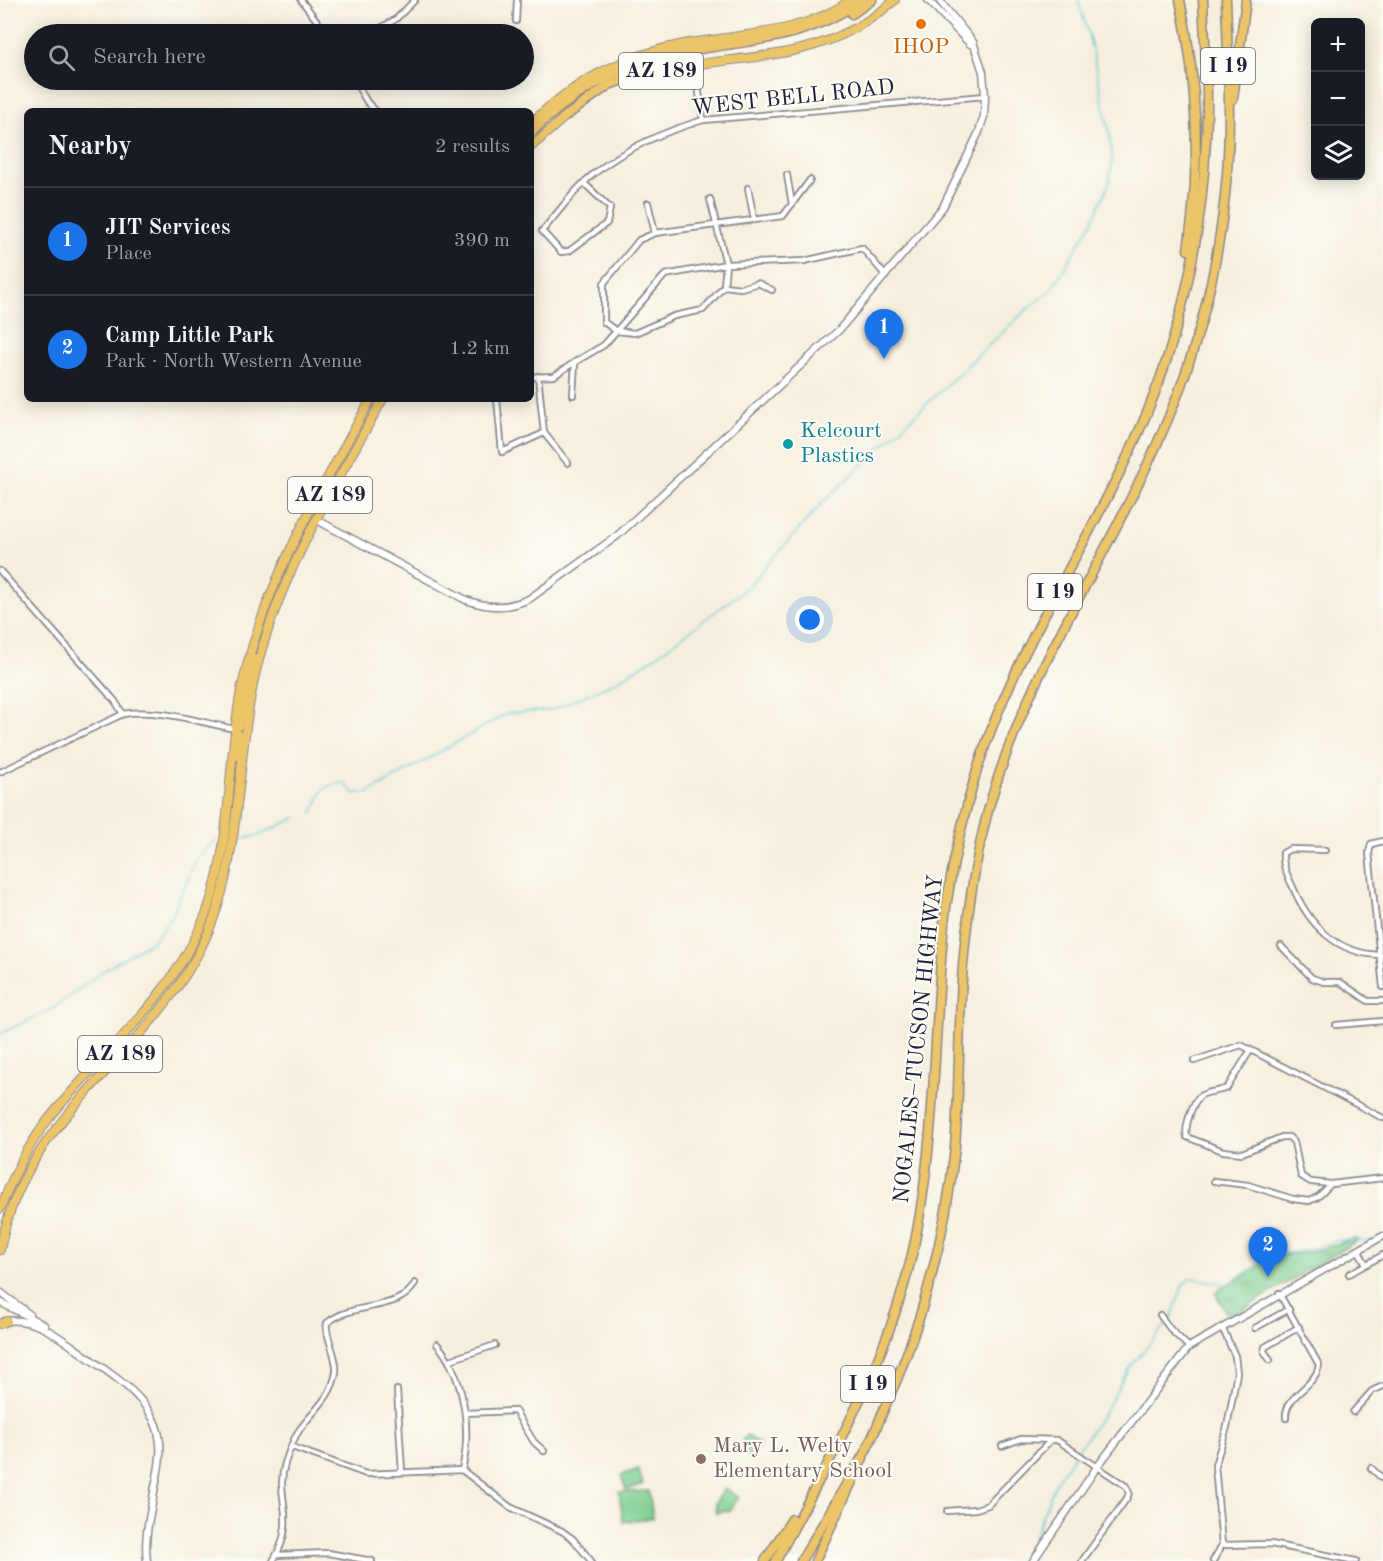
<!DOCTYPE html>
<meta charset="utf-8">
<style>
:root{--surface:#171b24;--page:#20242c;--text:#f1f3f6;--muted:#9ea1a6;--line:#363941;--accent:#1a73e8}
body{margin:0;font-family:"Old Standard TT",serif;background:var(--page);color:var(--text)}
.controls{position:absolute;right:18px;top:18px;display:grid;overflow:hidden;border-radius:9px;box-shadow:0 3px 15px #0003}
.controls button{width:54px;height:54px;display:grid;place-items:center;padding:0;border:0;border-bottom:2px solid var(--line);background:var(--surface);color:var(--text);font:30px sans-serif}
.you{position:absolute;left:810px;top:620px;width:21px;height:21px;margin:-15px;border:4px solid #fff;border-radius:50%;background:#1a73e8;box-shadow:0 0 0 9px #1a73e833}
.badge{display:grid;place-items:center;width:39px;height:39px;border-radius:50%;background:var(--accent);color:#fff;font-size:20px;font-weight:700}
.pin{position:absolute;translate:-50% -50px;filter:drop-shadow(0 2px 3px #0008)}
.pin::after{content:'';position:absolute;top:32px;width:21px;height:18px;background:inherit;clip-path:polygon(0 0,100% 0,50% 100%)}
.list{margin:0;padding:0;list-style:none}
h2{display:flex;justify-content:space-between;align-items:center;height:78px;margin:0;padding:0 24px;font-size:26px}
h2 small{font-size:20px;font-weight:400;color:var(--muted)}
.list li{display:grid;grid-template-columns:39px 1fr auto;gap:18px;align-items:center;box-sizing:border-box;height:108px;padding:0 24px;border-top:2px solid var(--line)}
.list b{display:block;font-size:22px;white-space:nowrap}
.list p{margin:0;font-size:20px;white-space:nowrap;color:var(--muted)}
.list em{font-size:20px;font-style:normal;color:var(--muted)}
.icon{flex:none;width:33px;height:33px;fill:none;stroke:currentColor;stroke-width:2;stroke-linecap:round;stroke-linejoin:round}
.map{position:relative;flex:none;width:1383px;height:1561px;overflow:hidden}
.search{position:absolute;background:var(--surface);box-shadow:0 3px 15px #0003;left:24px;top:24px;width:510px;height:66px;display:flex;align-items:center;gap:15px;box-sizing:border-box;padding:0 21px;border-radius:33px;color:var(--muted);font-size:22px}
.panel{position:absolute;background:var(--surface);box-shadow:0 3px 15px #0003;left:24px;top:108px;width:510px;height:294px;border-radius:9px}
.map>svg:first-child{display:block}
.grass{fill:#7acd8f;stroke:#4e7865;stroke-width:1.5}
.park{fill:url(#park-tufts);stroke:#4e7865;stroke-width:1.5}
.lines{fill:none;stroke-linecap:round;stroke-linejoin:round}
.stream{stroke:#5ac5d3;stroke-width:1.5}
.minor-casing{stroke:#8c888c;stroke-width:8}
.tertiary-casing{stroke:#8c888c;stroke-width:9}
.trunk-casing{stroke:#8c888c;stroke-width:10}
.motorway-casing{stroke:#8c888c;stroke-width:11}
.minor{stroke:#fff;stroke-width:4.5}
.tertiary{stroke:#fff;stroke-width:6}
.trunk{stroke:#ecc569;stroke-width:8}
.motorway{stroke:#ecc569;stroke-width:8}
.food-dot{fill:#e8710a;stroke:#fdfcf7;stroke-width:2}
.culture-dot{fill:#0f9aa8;stroke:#fdfcf7;stroke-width:2}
.education-dot{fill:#8d6e63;stroke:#fdfcf7;stroke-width:2}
.labels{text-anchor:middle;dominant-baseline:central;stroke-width:4.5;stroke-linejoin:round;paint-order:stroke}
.shield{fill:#fdfcf7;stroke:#646373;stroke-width:1.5}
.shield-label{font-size:21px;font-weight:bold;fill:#22223b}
.food-label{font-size:22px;fill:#c56008;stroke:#fdfcf7}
.street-label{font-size:22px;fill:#22223b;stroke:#fdfcf7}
.culture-label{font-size:22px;fill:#0d838f;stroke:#fdfcf7;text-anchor:start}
.education-label{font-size:22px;fill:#785e54;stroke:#fdfcf7;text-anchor:start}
</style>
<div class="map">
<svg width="1383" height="1561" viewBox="0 0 1383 1561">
<defs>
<pattern id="park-tufts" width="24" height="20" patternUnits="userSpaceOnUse" patternTransform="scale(1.5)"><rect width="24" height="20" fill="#7acd8f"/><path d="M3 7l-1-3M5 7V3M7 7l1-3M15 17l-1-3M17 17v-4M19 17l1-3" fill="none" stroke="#69b07c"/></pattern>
</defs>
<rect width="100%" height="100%" fill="#fdfcf7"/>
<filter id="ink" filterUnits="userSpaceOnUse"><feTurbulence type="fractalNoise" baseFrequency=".0167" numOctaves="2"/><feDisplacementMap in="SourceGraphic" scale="12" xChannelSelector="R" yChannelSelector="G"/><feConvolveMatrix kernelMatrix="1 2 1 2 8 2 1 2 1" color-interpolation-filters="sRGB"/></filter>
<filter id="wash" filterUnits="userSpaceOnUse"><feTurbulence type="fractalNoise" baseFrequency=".008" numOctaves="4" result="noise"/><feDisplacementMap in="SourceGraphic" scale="24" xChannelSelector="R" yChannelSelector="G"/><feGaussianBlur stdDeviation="1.35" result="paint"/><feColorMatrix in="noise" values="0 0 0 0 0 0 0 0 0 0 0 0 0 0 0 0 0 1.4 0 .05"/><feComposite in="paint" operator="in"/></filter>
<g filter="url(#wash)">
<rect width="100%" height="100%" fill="#f6efdd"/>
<g class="grass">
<path d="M638,1469L643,1484L626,1490L621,1475Z"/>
<path d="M725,1488L739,1497L729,1512L725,1510L716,1513L715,1503Z"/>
<path d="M649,1491L653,1518L623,1522L619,1492Z"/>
</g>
<g class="park">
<path d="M1354,1239L1358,1240L1229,1318L1215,1292L1274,1256L1306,1253Z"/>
<path d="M746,1435L760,1444L750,1458L737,1448Z"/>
</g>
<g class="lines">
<g class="stream">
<path d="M312,812C325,796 313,786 344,783L354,793H368L506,714L552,710L617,681L652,659L747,588L822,503L1025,311L1052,289L1091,224L1109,184L1112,160L1110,135L1089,36L1078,0"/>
<path d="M241,838L257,836L296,818"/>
<path d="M0,1034L54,1008L107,968L154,940L171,917L197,858L216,840"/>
<path d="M1019,1561L1028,1550L1057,1480L1105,1411L1129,1368L1171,1319L1183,1285L1191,1278L1231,1285L1273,1255L1309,1250L1337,1240L1370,1241"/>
</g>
</g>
</g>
<g filter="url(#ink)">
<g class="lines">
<g class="minor-casing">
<g id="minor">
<path d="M301,0L327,34"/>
<path d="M516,21L517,0"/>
<path d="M371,34L396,19L415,0"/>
<path d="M695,65L703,120"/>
<path d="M354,80L367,102L376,111"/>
<path d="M787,175L792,204"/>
<path d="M585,184L610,208L607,223L569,251L561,252L542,231C559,212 575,188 595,173C627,147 664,132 703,120L985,96"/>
<path d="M748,188L754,219"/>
<path d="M710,199L726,264L724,286L703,310L674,316L635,333L616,331L604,322V283L639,240L655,233L783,216L810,180"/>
<path d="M648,203L655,233"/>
<path d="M724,286L741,288L758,283L772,290"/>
<path d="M538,376L544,433"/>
<path d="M531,377L554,376L575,362"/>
<path d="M573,395L575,362L604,345L665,275L726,264L804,261L862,248L886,276"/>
<path d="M497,399L502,452L544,433L568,463"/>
<path d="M0,571L115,701L123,714"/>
<path d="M0,772L123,714C159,708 198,722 235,729"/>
<path d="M1383,841L1371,844L1369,853L1383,987"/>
<path d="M1325,850L1290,849L1283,853C1282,865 1287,875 1292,885C1308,924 1336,954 1381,955"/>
<path d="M1281,946L1312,978L1324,982H1340L1368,1001H1383"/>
<path d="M1336,1025L1383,1021"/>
<path d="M1250,1051L1227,1088C1219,1092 1206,1091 1200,1096C1192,1103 1184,1128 1187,1137L1223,1151L1242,1153L1282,1137H1289L1294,1142L1301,1176L1311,1182L1331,1184"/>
<path d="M1194,1061L1241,1045L1383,1118"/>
<path d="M1214,1181L1248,1185L1293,1199L1309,1201L1318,1197L1331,1184L1383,1178"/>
<path d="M1358,1250L1366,1264"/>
<path d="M1349,1274L1383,1255"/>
<path d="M1279,1293L1319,1365C1316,1387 1284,1395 1286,1418"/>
<path d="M1160,1315L1171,1330L1189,1347"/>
<path d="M1255,1328L1289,1309"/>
<path d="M437,1344C464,1375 472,1430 462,1470"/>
<path d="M450,1360L495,1345"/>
<path d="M1270,1360L1264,1351L1265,1347L1299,1327"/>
<path d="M397,1390L402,1472"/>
<path d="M1353,1412L1372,1391L1383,1386"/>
<path d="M465,1413L515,1411L534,1442L544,1451"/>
<path d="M1002,1446L1021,1439L1057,1440L1126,1486L1129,1493L1127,1498L1082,1561"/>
<path d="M292,1447L366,1474L462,1470L510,1507L562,1531L573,1539L591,1561"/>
<path d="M1371,1468L1383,1479"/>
<path d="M947,1511L976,1509L988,1505L1051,1440"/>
<path d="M1222,1545L1271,1544L1356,1561"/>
<path d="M277,1555L328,1553L372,1561"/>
<path d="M273,1561C299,1518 274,1499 285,1463C289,1452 293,1438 300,1429C314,1410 332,1397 336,1372C338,1356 324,1335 327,1323C355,1300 400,1313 415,1283"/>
<path d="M1213,1561L1222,1545L1215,1465L1227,1427L1237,1373L1235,1356L1222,1327"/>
</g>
</g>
<g class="tertiary-casing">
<g id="tertiary">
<path d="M928,0L970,44"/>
<path d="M317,520L466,600C489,608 506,609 529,599L617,536L839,330L943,207L979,132L984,116L985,96L983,72L973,42L939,0"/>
<path d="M0,1292L29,1314"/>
<path d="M0,1302L44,1325"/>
<path d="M5,1321C36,1317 59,1337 83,1354C119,1380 165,1406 160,1457C159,1471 155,1484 153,1498C149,1519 144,1539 147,1561"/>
<path d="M1033,1561L1097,1467L1189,1347L1383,1236"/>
</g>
</g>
<g class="trunk-casing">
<g id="trunk">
<path d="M637,78C732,47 810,74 895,0"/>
<path d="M531,123C573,82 626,55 684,44C741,34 802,35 851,0"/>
<path d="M531,147L566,116"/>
<path d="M238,726L255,659"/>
<path d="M236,730L239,739L238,756"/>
<path d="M0,1209C12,1178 27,1147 47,1121C98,1056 165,1005 200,928C235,852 225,766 242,686C265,581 320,492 371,399"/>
<path d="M0,1250C24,1118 135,1066 195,959C245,871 233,768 256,671C280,573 334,487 383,399"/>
<path d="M0,1324L7,1321"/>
</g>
</g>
<g class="motorway-casing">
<g id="motorway">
<path d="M1180,0C1198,83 1201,165 1188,250"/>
<path d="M852,14L872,0"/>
<path d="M1233,99L1246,0"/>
<path d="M563,118L609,85L673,61"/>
<path d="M531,133C569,95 617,67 670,55C743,38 796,46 862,0"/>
<path d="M765,1561L792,1519"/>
<path d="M776,1561C831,1457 893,1354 916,1236C936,1133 934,1028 944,924C949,878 960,831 972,787C1008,658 1087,550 1140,429C1180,339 1202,238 1206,140C1209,94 1205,47 1203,0"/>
<path d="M801,1561C822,1525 843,1489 864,1454C872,1440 878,1424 884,1409C921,1330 946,1234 955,1147C960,1087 958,1026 963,965C968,906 977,843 995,787C1033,665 1105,560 1157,444C1196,359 1220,266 1227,173C1231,116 1228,58 1226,0"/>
<path d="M815,1561L863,1458"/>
</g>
</g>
<use href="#minor" class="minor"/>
<use href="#tertiary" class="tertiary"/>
<use href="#trunk" class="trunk"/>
<use href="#motorway" class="motorway"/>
</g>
</g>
<circle class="food-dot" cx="921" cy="24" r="6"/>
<circle class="culture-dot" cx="788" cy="444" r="6"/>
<circle class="education-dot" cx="701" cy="1459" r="6"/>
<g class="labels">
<g class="shield">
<rect x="1201" y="48" width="54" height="36" rx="4.5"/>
<rect x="619" y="53" width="84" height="36" rx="4.5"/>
<rect x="288" y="477" width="84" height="36" rx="4.5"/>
<rect x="1028" y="574" width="54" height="36" rx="4.5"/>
<rect x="78" y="1036" width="84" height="36" rx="4.5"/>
<rect x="841" y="1366" width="54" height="36" rx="4.5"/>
</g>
<g class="shield-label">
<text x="1228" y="66">I 19</text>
<text x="661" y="71">AZ 189</text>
<text x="330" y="495">AZ 189</text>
<text x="1055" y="592">I 19</text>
<text x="120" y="1054">AZ 189</text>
<text x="868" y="1384">I 19</text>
</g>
<g class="food-label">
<text x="921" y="47">IHOP</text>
</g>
<g class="street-label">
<text transform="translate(793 98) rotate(-6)">WEST BELL ROAD</text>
<text transform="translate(919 1039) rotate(-84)">NOGALES–TUCSON HIGHWAY</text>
</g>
<g class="culture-label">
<text x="800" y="431">Kelcourt<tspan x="800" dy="25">Plastics</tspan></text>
</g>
<g class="education-label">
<text x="713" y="1446">Mary L. Welty<tspan x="713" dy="25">Elementary School</tspan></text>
</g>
</g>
</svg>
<div class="controls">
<button>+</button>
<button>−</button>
<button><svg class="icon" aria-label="layers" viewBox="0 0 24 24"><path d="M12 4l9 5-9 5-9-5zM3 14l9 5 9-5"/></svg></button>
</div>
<div class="you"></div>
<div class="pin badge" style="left:884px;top:359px">1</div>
<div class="pin badge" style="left:1268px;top:1277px">2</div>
<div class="search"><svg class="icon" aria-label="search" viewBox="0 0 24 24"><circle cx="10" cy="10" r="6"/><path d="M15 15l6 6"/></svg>Search here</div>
<section class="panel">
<h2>Nearby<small>2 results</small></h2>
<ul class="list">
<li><span class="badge">1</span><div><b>JIT Services</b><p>Place</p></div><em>390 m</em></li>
<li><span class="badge">2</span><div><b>Camp Little Park</b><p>Park · North Western Avenue</p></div><em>1.2 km</em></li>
</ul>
</section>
</div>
